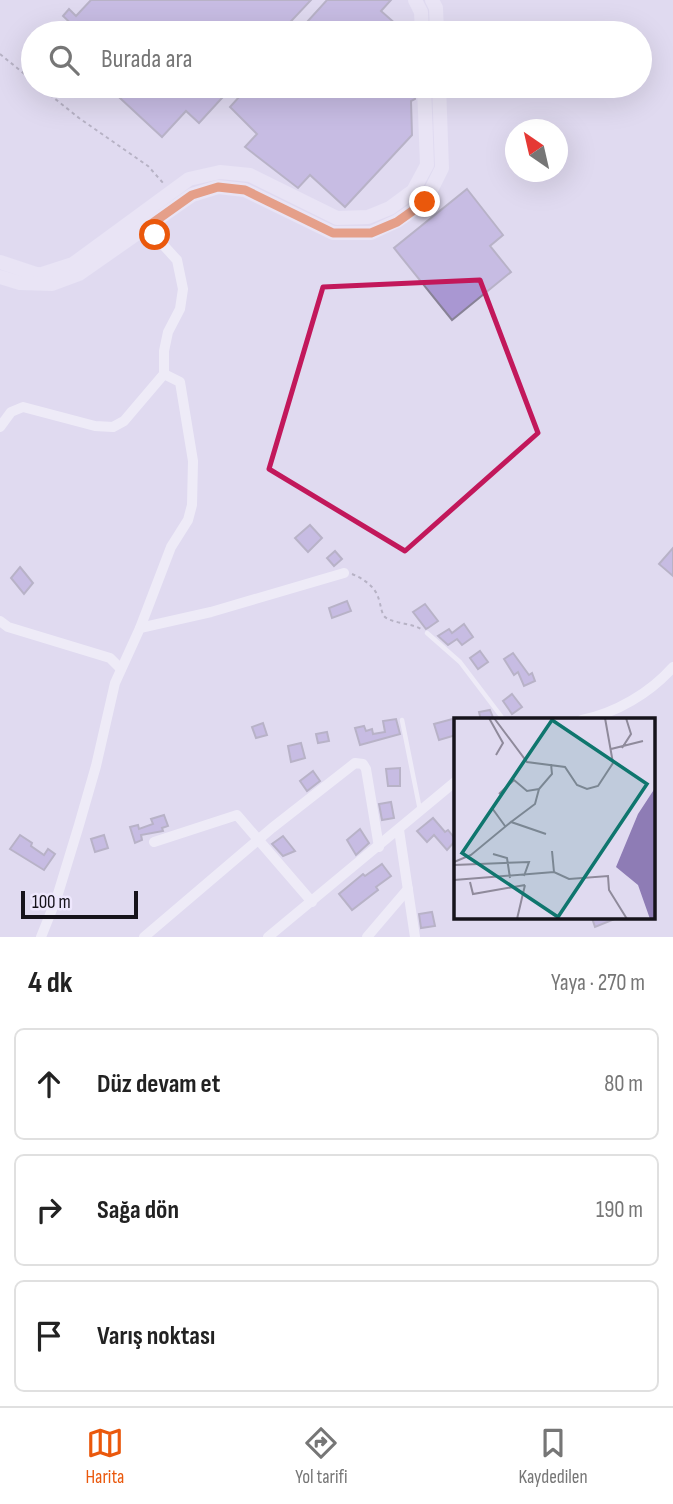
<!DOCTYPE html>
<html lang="tr">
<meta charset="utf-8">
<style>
:root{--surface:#fff;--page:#f2f2f2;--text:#222;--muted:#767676;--line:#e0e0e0;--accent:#ea580c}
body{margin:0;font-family:"Sofia Sans Condensed",sans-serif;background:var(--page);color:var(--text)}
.compass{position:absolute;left:505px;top:119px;width:63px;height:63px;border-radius:50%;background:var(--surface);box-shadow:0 7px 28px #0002;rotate:326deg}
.scale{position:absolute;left:21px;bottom:18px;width:117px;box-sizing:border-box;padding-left:7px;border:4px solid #16131b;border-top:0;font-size:19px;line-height:24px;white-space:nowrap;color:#16131b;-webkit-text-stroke:5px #eee7fd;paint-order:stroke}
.stop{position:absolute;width:21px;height:21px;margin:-16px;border:5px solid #ea580c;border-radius:50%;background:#fff}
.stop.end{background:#ea580c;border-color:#fff;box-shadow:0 2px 7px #0008}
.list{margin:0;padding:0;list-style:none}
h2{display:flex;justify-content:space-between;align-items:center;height:91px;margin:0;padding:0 28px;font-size:30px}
h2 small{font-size:23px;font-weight:400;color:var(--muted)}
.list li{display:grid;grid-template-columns:46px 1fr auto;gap:21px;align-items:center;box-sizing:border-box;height:112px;margin:0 14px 14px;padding:0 14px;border:2px solid var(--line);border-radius:10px}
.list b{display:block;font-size:26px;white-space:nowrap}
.list em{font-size:23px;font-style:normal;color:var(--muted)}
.icon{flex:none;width:38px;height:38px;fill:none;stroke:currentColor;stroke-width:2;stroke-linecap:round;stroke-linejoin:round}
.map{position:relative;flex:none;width:673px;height:937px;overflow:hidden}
.search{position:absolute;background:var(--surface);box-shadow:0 7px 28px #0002;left:21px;right:21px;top:21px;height:77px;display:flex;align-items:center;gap:18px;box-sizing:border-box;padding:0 24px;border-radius:38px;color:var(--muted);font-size:26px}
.sheet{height:469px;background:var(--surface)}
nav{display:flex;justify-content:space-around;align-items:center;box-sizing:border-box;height:98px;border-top:2px solid var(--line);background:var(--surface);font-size:19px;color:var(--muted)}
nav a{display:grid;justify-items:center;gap:4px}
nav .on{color:var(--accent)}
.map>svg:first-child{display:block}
.building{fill:#a997d2;stroke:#888296;stroke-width:2}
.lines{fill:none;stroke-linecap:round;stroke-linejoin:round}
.path{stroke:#858190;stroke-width:2;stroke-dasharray:3.5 3.5;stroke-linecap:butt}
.lane{stroke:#fff;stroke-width:4.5}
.street{stroke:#fff;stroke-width:10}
.secondary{stroke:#f3effb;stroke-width:14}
.route{stroke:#ea580c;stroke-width:9}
.marked{fill:none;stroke:#c2185b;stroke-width:5;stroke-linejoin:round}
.inset-road{fill:none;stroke:#8f8a9b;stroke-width:2}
.view{fill:#0f766e;fill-opacity:0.15;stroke:#0f766e;stroke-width:3.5}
.inset-edge{fill:none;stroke:#16131b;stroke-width:3.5}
</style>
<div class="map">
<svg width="673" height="937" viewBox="0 0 673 937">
<rect width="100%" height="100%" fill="#e0daf0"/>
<g class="building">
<path d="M91,0H311L280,33H81L63,16L69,9L76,16Z"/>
<path d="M327,0H391L381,11L406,33H297Z"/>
<path d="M107,86H233L199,123L186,111L162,137Z"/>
<path d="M249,86H414L415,99L411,101L412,135L345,207L310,175L298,188L245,147L257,134L230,107Z"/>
<path d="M467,189L503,235L490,246L511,272L452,320L394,248Z"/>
<path d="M310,525L322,538L308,552L295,538Z"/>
<path d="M673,548V576L659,564Z"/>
<path d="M335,551L342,559L334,566L327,558Z"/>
<path d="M20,567L33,583L24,594L11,578Z"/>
<path d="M347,601L351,611L332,618L329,608Z"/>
<path d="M425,604L438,621L428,628L426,629L413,612Z"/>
<path d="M464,624L473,637L462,645L457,639L448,645L438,636L449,629L452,633Z"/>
<path d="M480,651L488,662L478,669L470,658Z"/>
<path d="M513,653L529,675L532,673L535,681L524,686L518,672L514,675L504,659Z"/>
<path d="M512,694L522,707L512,714L503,701Z"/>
<path d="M490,710L494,720H481L479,712Z"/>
<path d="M456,718V735L439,740L434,724Z"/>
<path d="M396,719L400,734L360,745L355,728L364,726L366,731L372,729L373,734L385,732L383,721Z"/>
<path d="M263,723L267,735L256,738L252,727Z"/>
<path d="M327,732L329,741L318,743L316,734Z"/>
<path d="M301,743L305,758L291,762L288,746Z"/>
<path d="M400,768V786H388L386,769Z"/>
<path d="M313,771L320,781L307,791L300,781Z"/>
<path d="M391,802L394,818L382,820L379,804Z"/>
<path d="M164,815L168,826L162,828L163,831L141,835L142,840L135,843L130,827L138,825L139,829L153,824L151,819Z"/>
<path d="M433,818L445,832L448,830L456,840L447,850L434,835L427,842L417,831Z"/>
<path d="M360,829L369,843L356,855L347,840Z"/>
<path d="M20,835L32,843L31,846L44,855L48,849L55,854L44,870L10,849Z"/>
<path d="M104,835L108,848L95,852L91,839Z"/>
<path d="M283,836L295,851L283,856L272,844Z"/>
<path d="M382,864L391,876L376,887L378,890L352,910L339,894L363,874L365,876Z"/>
<path d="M432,912L435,926L421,928L419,914Z"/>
<path d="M592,918H617L595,927Z"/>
</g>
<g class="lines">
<g class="path">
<path d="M0,54L33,81"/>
<path d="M39,86L79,118L148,166L164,184"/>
<path d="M352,574C364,579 376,587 379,600C381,606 381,611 384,616C390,623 411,623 421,629"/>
</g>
<g class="lane">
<path d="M427,633L460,662L504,720"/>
<path d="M402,720L420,810"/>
</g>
<g class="street">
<path d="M0,427L11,412L23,407L95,426L113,427L124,421L164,374"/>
<path d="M0,621L8,627L110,658L121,669"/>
<path d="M140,628L171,547L188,520L192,505L193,461L180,382L164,374V351L168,332L180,309L183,289L177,260L144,224"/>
<path d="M582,720C616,713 650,693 673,667"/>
<path d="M399,830L415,937"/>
<path d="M154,842L237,815L312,902"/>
<path d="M41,937L57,897L79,825L96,766L115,683L140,628L211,612L344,573"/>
<path d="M144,937L272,828L355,763L363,764L366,769L379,847"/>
<path d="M268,937L456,781"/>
<path d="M367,937L408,889"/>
</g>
<g class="secondary">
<path d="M415,0L421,12L422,33"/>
<path d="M432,0L436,8L437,33"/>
<path d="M0,262L39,275L73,264L189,179L220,172L250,175L337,218L368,217L390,208L413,191L427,165L424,86"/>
<path d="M0,277L20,283L52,284L79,274L192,195L218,187L245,190L333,233H371L397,221L425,202L442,168L439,86"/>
</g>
</g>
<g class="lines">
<path class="route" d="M155,235L147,227L192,195L218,187L245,190L333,233H371L397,222L425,202"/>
</g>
<path d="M0 0H673V937H0ZM480,280L538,433L405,551L269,469L323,287Z" fill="#e0daf0" fill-opacity=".55" fill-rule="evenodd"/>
<path class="marked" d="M480,280L538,433L405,551L269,469L323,287Z"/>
<g transform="translate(454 718)">
<rect width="201" height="201" fill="#e0daf0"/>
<path d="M201,70L202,201H196L184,167L162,149L184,96Z" fill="#8e7cb5"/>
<path class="inset-road" d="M35,0L49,25L42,37M40,0L73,44L111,49L123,67L133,71L144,68L159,45L151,0M168,30L177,16L172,0M157,31L189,23M45,76L60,62L73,73L85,71M38,90L51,108M57,104L81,86L85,71L98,56L97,46M98,133L100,154M39,136L53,140L56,160M0,144L17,137L57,104L92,116M0,147L75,144L70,158M0,162L100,154L115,161L154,158L155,172L173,201M16,164L19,176L71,167M63,201L71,167"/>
<path class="view" d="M98,2L193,66L104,199L8,135Z"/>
<rect width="201" height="201" class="inset-edge"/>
</g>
</svg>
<svg class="compass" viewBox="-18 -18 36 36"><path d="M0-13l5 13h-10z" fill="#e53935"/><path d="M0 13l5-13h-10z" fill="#767676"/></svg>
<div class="scale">100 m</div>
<div class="stop" style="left:155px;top:235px"></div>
<div class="stop end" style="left:425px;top:202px"></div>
<div class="search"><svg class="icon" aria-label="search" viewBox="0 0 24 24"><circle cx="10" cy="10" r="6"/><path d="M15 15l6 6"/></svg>Burada ara</div>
</div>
<section class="sheet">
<h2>4 dk<small>Yaya · 270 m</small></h2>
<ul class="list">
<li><svg class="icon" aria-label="ahead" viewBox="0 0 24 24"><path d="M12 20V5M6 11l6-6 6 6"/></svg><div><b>Düz devam et</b></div><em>80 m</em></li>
<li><svg class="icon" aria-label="right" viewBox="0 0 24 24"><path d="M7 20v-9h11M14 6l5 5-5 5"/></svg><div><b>Sağa dön</b></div><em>190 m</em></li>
<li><svg class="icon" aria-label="arrive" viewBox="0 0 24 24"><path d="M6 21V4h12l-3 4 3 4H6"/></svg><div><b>Varış noktası</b></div></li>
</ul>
</section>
<nav>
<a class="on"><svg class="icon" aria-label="map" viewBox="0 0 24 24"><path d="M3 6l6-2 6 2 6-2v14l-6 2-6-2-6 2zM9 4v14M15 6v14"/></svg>Harita</a>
<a><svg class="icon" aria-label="directions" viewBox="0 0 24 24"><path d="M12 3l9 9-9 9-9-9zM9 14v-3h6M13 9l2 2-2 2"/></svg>Yol tarifi</a>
<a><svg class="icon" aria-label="saved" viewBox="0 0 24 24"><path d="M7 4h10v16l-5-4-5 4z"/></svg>Kaydedilen</a>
</nav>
